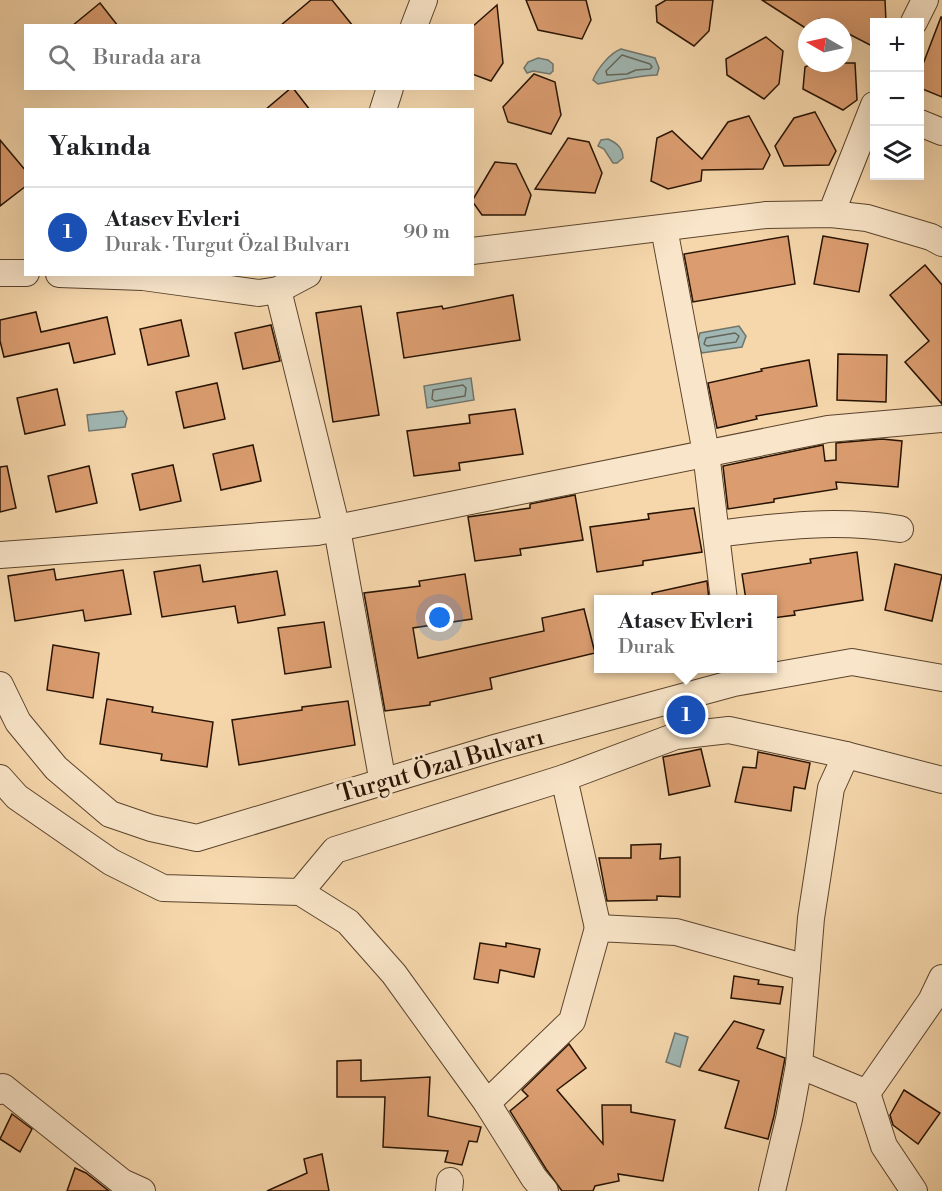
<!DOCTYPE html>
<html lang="tr">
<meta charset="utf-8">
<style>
:root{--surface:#fff;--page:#f6f6f6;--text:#202124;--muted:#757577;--line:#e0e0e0;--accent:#8f2418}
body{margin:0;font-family:"Libre Bodoni",serif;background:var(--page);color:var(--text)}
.controls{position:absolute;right:18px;top:18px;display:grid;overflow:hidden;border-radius:0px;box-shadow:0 6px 24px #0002}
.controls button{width:54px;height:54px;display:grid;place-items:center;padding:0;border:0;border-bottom:2px solid var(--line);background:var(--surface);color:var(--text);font:30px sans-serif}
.compass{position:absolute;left:798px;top:18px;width:54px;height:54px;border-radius:50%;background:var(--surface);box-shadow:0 6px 24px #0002;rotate:279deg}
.you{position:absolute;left:440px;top:618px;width:21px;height:21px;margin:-15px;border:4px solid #fff;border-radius:50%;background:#1a73e8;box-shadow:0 0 0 9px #1a73e833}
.badge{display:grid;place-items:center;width:39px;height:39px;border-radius:50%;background:var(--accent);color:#fff;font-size:20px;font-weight:700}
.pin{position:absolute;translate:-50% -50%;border:3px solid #fff;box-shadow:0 2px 6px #0006}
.popup{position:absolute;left:594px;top:595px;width:183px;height:78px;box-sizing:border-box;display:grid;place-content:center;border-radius:0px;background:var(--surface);filter:drop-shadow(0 2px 4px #0005);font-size:20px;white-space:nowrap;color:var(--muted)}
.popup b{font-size:22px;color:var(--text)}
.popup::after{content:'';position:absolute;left:50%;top:100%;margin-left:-12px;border:12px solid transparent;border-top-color:var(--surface)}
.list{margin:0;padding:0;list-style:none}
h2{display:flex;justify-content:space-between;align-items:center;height:78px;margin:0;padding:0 24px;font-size:26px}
h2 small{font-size:20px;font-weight:400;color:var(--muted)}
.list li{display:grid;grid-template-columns:39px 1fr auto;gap:18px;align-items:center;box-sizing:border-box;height:90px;padding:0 24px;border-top:2px solid var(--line)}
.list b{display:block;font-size:22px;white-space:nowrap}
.list p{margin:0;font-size:20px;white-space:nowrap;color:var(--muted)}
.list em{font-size:20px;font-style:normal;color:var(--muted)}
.icon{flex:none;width:33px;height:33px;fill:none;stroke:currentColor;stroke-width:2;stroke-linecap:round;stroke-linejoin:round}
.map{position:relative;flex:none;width:942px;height:1191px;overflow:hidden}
.search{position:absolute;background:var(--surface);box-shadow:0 6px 24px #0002;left:24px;top:24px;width:450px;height:66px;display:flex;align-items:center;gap:15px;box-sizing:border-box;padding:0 21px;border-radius:0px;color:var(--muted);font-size:22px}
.panel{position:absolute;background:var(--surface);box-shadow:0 6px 24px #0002;left:24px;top:108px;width:450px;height:168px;border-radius:0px}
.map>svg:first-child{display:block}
.water{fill:#a0b7b3;stroke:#70756c;stroke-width:1.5}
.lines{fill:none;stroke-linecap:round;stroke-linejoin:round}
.shore{stroke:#64655a;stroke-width:1.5}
.building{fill:#db9d70;stroke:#271302;stroke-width:1.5}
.minor-casing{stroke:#5b442c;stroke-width:28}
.minor{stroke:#f9e5c9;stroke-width:26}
.labels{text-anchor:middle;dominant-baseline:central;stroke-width:6;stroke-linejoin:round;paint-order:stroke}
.street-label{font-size:24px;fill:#271302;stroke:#f9e5c9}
</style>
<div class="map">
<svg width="942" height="1191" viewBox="0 0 942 1191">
<rect width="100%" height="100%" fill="#f6d7ac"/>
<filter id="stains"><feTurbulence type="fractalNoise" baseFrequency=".00333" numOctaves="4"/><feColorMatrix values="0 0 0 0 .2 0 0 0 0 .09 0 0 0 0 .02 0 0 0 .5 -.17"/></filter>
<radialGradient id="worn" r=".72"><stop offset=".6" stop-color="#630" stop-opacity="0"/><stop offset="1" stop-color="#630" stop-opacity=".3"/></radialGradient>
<g class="water">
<path d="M621,49L655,58L659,68L657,75C636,76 618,80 598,84L593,80C597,69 610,53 621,49Z"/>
<path d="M538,58L548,60L553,64V71L550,74L533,71L527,73L524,68L528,62Z"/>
<path d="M608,139C617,143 623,148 623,158L617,163H613L604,149L598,146L601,140Z"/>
<path d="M739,326L746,336L742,347L702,353C697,345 697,342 700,333Z"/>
<path d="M471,378L474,400L427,408L424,386Z"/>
<path d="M123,411L127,418L125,427L89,431L87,415Z"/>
<path d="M675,1033L688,1037L680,1067L666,1062Z"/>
</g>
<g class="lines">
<g class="shore">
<path d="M622,55L650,64L652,67L650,69L636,70L627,74L607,75L606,71Z"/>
<path d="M735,333L739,336L736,342L707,346L704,344L706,338Z"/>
<path d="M463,385L466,388L465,396L435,401L432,399L433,390Z"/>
</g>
</g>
<g class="building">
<path d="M311,0H332L353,26H280Z"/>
<path d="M526,0H586L591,20L582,39L538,30Z"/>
<path d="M666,0H713L709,31L694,46L657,22L656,6Z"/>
<path d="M762,0H885L886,22H874V47L843,31V27H834L819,19L812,27H807V29Z"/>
<path d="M100,3L118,26H72Z"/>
<path d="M497,5L503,63L491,81L472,74V27Z"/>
<path d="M941,17H942V97L920,88V72Z"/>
<path d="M766,37L783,51L779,84L764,99L727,75L726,59Z"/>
<path d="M813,63H855L857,100L843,110L803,89L805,67Z"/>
<path d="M534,74L555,82L561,115L551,134L508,122L503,107Z"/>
<path d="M291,88H293L310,110H265Z"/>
<path d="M815,112L836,151L829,165L784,166L775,146L794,118Z"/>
<path d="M749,116L770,155L763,169L702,170L701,181L668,189L651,181L657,138L672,131L702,159L728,122Z"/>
<path d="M568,138L589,142L602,173L595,193L535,189Z"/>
<path d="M0,140L26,171V186L0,206Z"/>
<path d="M495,162L516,164L531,195L525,215H482L472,201Z"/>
<path d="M788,236L795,284L693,302L684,254Z"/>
<path d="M823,236L868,244L859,292L814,284Z"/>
<path d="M925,265L942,285V404L905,362L929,341L890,295Z"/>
<path d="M513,295L520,340L404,358L397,313L442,306L443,309Z"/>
<path d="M361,306L379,415L333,422L316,313Z"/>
<path d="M36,312L41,332L107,317L115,354L74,363L69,343L4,357L0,341V320Z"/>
<path d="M181,320L189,356L148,365L140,329Z"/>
<path d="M271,325L280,361L243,369L235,333Z"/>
<path d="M838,354L887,355L886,402L837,400Z"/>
<path d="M809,360L817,406L756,416L757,419L717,428L708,383L762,371L761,369Z"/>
<path d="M217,383L225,419L184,428L176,392Z"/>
<path d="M57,389L65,425L25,434L17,398Z"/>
<path d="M515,409L523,454L459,463L460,470L414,476L407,431L470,423L469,415Z"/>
<path d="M882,439L902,441L898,487L836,482L837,489L774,499V502L728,509L723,466L823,445L825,461L836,460V443Z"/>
<path d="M253,445L261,481L221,490L213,454Z"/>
<path d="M173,465L181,501L140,510L132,474Z"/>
<path d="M7,466L16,508L0,512V467Z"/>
<path d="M89,466L97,503L56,512L48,476Z"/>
<path d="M575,495L583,540L520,549L521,555L475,561L468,517L530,508V504Z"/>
<path d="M694,508L702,552L643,561V565L597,572L590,527L649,519L648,514Z"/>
<path d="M857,552L863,600L794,611L795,615L773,618V600H746L742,574L811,563L810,559Z"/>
<path d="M895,564L942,575L932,621L885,610Z"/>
<path d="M200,565L203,582L277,571L285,615L238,623L235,606L162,617L154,572Z"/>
<path d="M54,569L56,580L123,570L131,614L85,621L83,610L15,621L8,576Z"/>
<path d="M465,574L472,619L413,628L418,658L544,631L542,618L584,609L595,653L490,678L492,689L430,702V705L385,711L364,593L420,586L419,581Z"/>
<path d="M707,581L709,600H653L652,593Z"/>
<path d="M324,622L331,667L285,674L278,628Z"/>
<path d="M53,645L99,653L93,698L47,690Z"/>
<path d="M107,699L153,707L152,712L213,722L207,767L161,760L162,754L100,744Z"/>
<path d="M348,701L355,745L239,765L232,720L302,710V707Z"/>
<path d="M701,749L710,786L669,795L663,757Z"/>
<path d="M758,752L810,763L805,789L794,787L791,811L735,802L743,767L756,768Z"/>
<path d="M661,844L660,859L680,857V897L657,896V900L607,901L599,858H631V845Z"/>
<path d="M480,943L506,947V943L540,949L534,977L500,970L498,983L474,979Z"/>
<path d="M734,976L759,980L758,984L783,987L780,1004L731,998Z"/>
<path d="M734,1021L764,1030L757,1048L785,1058L774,1116L768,1139L725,1128L739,1081L699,1070Z"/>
<path d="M569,1044L586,1068L557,1090L603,1144L602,1105H631V1112L675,1120L663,1181L618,1174L619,1181L595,1186L593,1191H562L546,1169L510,1111L528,1096L522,1090Z"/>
<path d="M361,1060V1081L430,1077L428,1116L481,1127L477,1142L469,1141L462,1165L445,1162L448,1151L383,1147L385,1097H337V1061Z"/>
<path d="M904,1090L940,1113L918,1144L893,1125L890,1115Z"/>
<path d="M12,1114L32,1129L20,1152L0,1139Z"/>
<path d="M322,1154L329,1191H267L307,1173L304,1159Z"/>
<path d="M75,1168L86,1173L109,1191H67Z"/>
</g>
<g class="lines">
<g class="minor-casing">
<g id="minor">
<path d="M914,22L925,0"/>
<path d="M414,26L424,0"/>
<path d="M383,110L390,88"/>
<path d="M920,123L942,132"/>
<path d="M831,214L874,105"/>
<path d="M664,228L706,453L724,600"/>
<path d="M472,251L766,215L831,214L867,218L931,237L942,243"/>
<path d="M0,273H26"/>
<path d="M59,274L143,277L259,293L278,290L308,274"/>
<path d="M278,290L337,529L383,783"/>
<path d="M716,534C781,526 835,519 900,529"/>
<path d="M0,555L317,532L828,429L942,419"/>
<path d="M0,685L18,722L56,768L110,814L151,828L197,838L498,747L734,683L852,662L942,678"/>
<path d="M0,778L17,797L111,862L163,888L300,892L348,922L394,974L487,1103L534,1178L545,1191"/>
<path d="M564,778L676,736L729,730L846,755"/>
<path d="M300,892L335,850L564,778L598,928"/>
<path d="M799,1065L867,1093L931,1001L942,978"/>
<path d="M0,1091L3,1087L122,1182L142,1191"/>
<path d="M867,1093L884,1146L914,1191"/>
<path d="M487,1103L572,1021L598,928L676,932L807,968"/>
<path d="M449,1191L450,1181"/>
<path d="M772,1191L789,1119L799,1065L811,918L831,788L846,755L942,780"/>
</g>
</g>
<use href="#minor" class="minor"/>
</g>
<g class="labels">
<g class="street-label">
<text transform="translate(441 766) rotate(-16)">Turgut Özal Bulvarı</text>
</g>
</g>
<rect width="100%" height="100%" filter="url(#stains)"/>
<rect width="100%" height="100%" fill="url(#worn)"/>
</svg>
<div class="controls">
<button>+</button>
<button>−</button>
<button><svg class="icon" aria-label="layers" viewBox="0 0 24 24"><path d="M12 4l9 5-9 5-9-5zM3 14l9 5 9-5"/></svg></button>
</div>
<svg class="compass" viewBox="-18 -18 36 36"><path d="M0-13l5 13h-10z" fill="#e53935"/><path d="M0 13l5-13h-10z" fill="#757577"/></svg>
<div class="you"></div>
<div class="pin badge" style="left:686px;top:715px;background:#1a4fb4">1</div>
<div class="popup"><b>Atasev Evleri</b>Durak</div>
<div class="search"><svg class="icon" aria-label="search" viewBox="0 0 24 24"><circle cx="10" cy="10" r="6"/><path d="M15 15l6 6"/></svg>Burada ara</div>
<section class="panel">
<h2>Yakında<small></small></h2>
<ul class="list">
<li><span class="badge" style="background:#1a4fb4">1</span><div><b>Atasev Evleri</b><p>Durak · Turgut Özal Bulvarı</p></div><em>90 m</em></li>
</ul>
</section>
</div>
